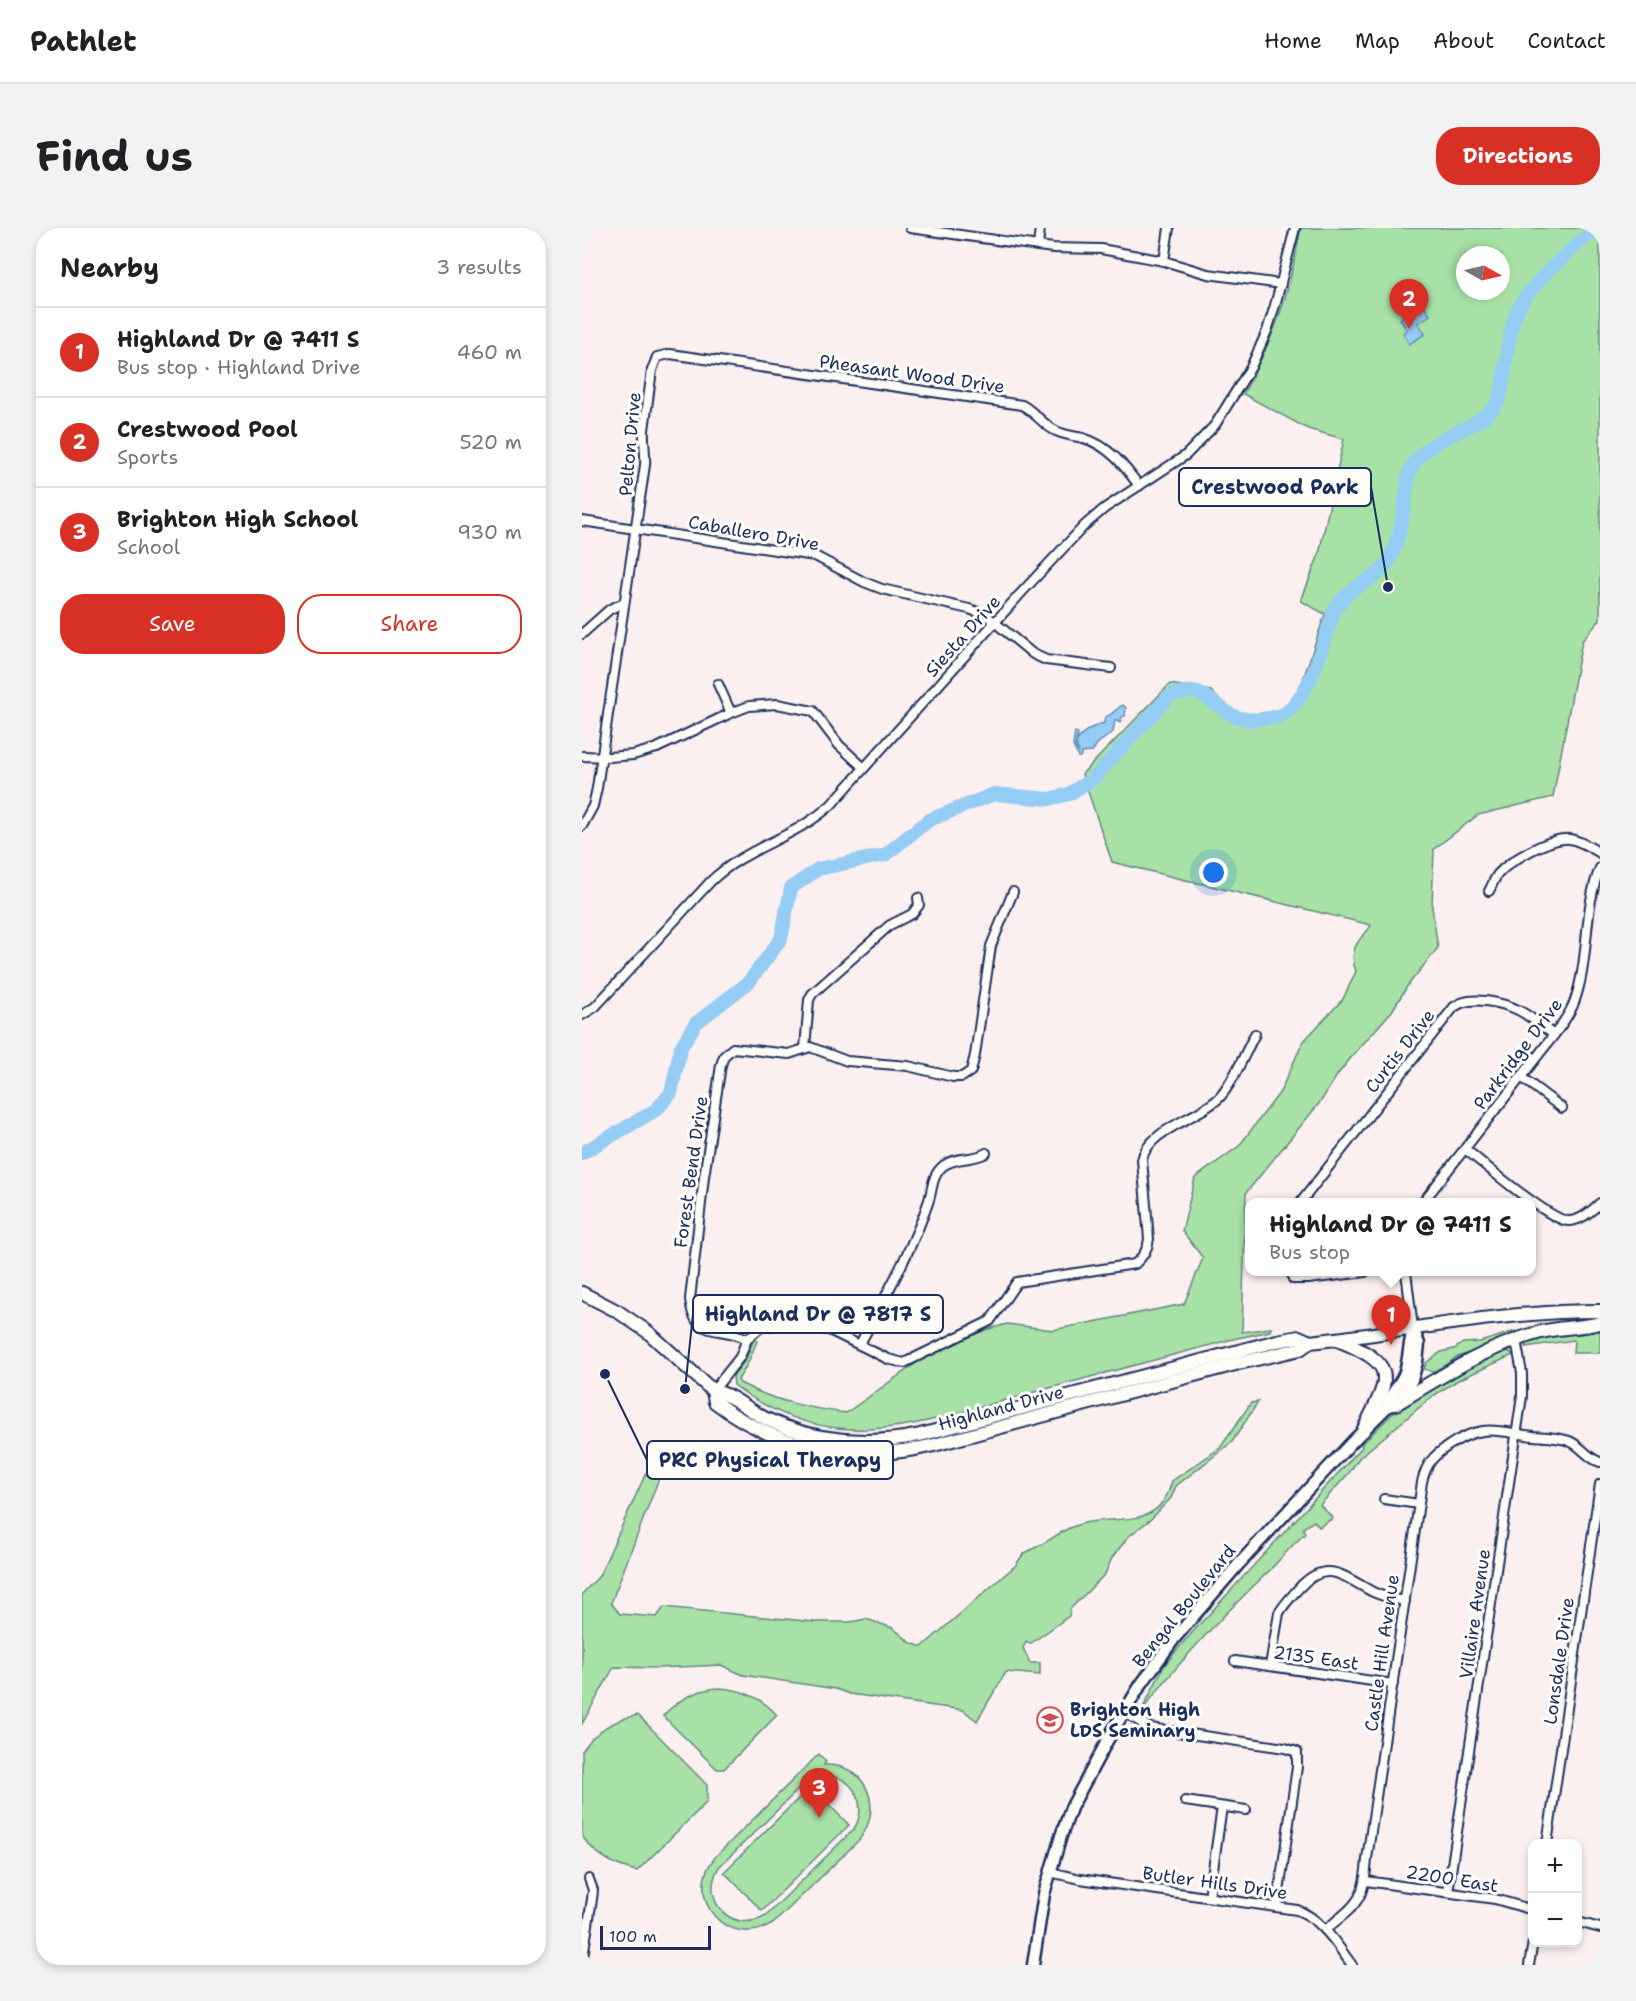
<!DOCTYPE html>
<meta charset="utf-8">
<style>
:root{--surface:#fff;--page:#f2f2f2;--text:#202124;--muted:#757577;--line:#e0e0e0;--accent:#d93025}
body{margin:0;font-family:"Shantell Sans",sans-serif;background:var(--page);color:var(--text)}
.controls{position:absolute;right:18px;bottom:18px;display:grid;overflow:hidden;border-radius:12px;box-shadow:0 3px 9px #0003}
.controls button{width:54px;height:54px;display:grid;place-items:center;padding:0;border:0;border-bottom:2px solid var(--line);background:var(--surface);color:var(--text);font:30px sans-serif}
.compass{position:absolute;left:874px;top:18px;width:54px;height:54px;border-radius:50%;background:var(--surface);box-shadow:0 3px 9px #0003;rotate:98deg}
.scale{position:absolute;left:18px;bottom:15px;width:111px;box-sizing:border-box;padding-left:6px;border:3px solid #1b2f5e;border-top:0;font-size:16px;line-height:21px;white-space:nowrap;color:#1b2f5e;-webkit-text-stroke:4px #fdfcf7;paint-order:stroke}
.you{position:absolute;left:632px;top:645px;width:21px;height:21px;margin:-15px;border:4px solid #fff;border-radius:50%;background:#1a73e8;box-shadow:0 0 0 9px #1a73e833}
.badge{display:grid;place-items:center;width:39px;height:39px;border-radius:50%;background:var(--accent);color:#fff;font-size:20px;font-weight:700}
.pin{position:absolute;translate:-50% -50px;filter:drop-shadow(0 2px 3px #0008)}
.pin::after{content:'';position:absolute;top:32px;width:21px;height:18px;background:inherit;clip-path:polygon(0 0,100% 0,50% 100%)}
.popup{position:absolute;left:663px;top:970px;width:291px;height:78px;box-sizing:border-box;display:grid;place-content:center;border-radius:12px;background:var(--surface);filter:drop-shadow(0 2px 4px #0005);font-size:20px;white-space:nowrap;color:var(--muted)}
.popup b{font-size:22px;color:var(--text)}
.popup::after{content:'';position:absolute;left:50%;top:100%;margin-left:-12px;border:12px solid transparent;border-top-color:var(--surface)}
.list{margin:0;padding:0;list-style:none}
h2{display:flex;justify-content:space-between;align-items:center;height:78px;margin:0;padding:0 24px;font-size:26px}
h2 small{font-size:20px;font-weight:400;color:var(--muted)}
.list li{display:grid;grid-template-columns:39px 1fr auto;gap:18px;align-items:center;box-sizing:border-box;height:90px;padding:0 24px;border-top:2px solid var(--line)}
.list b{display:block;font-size:22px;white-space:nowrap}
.list p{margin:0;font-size:20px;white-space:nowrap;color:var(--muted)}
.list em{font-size:20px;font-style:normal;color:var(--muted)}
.actions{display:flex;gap:12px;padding:18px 24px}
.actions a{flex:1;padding:14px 0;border:2px solid var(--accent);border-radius:24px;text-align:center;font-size:21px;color:var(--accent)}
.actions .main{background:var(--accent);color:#fff}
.map{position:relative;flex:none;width:1018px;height:1737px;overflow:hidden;border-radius:24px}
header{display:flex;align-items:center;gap:36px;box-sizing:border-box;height:84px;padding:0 30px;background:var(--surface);border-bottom:2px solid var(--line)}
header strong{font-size:28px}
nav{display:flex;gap:33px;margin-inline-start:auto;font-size:21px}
.intro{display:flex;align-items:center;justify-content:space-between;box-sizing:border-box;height:144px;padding:0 36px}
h1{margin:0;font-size:42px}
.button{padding:15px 27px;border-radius:24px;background:var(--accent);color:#fff;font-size:21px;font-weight:700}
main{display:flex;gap:36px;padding:0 36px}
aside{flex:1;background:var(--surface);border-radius:24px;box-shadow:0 3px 9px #0003}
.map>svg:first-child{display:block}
.green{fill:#a7e1a6;stroke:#618882;stroke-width:1.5;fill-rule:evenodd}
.water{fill:#95ccf4;stroke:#648db8;stroke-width:1.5}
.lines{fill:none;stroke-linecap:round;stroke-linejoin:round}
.river{stroke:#95ccf4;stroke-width:14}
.street-casing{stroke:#1b2f5e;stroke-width:12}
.secondary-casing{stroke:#1b2f5e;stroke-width:15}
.primary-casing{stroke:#1b2f5e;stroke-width:16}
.street{stroke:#fdfcf7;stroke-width:8}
.secondary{stroke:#fdfcf7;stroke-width:10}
.primary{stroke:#fdfcf7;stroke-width:12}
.labels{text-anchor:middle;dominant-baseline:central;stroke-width:6;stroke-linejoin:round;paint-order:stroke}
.street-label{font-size:18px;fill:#1b2f5e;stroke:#fdfcf7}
.poi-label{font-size:18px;font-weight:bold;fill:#1b2f5e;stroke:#fdfcf7;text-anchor:start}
.leader{fill:none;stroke:#1b2f5e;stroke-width:2}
.callout-dot{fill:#1b2f5e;stroke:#fdfcf7;stroke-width:2}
.callout{fill:#fdfcf7;stroke:#1b2f5e;stroke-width:2}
.callout-label{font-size:20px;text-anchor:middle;font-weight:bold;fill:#1b2f5e}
</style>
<header>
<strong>Pathlet</strong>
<nav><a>Home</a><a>Map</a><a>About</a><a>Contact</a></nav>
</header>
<div class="intro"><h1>Find us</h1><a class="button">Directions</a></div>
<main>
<aside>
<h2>Nearby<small>3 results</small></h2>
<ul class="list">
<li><span class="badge">1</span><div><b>Highland Dr @ 7411 S</b><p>Bus stop · Highland Drive</p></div><em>460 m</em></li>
<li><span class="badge">2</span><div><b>Crestwood Pool</b><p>Sports</p></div><em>520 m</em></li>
<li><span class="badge">3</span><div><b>Brighton High School</b><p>School</p></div><em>930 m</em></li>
</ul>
<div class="actions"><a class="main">Save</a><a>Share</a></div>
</aside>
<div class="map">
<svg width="1018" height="1737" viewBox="0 0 1018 1737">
<rect width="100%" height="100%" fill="#fcefef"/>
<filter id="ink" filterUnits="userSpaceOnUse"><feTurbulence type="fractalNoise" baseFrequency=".0167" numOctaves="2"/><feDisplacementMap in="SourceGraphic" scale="12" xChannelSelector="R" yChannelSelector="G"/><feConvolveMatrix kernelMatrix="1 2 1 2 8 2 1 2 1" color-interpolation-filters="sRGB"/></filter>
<g filter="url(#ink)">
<g class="green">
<path d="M719,0H1018V392L1000,413L971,569L896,587L852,621L850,679L856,720L826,757L810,783L773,825L756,846L739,873L664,965L660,1104L689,1100L688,1103L651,1111C573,1132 495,1152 417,1174C369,1187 321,1203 270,1201C228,1200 186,1183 152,1157L151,1148L164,1131L172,1111L175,1113L167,1133L156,1152L158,1155C191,1173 227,1180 264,1185L347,1126L403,1102L425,1096L471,1102L602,1076L621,1030L600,1003L613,950L657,918L698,864L721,814L761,771L774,743C770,734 770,723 776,714C780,707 786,704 789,697L530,634L500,546L588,456L629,463L643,478L658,489L704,481L720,454L743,386L719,373L737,326L762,211L726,201L661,166C680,132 696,97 706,59C711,40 715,19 719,0ZM883,27H919V63H883Z"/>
<path d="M1018,1100V1125H991L992,1112L943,1119L947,1112L965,1107Z"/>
<path d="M933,1103L937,1105L935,1107L873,1130L867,1135L851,1144L842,1141L844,1135L859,1124L872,1121L881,1115L898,1114Z"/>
<path d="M927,1123L931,1127L876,1152L851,1168L777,1230L767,1245L738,1277L751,1290L737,1299L732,1293L721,1300L723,1306C709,1317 700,1330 687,1343C641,1387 597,1433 559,1484L582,1438L598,1418L780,1219L779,1217L809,1187L845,1160L919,1124Z"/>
<path d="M676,1174L650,1214L594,1258L589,1270L569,1291L546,1309L530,1330L523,1346L488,1381L487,1388L448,1416L444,1414L441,1420L448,1435H458V1447L424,1444L395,1493L381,1482L268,1466L254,1461L161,1447L139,1437L75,1440L32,1439L0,1496V1366L17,1348L64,1245H79L29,1375L38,1386L75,1389L82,1379L233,1394H268L284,1391L311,1400L329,1415L340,1419L434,1337C444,1320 446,1325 462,1315C471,1310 480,1303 490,1299C529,1282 576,1308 590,1253L638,1220L669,1175Z"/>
<path d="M136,1460C160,1461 179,1469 195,1487L142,1541H135L81,1488C96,1471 113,1462 136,1460Z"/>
<path d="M56,1487L125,1557V1574L55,1643C32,1638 14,1628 0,1608V1523L10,1510L24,1499L40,1491Z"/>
<path d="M237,1526L244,1534L242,1537C284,1535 303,1579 277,1612L192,1695C145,1724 99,1669 134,1628ZM246,1547C273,1551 286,1577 272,1601L184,1688C150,1707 117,1673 137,1639L224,1554L234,1549Z"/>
<path d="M229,1558L267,1597L180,1683L142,1644Z"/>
</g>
<g class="water">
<path d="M842,77L848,87L836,95L843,106L827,116L821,105L825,102L818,91Z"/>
<path d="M541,477L544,480L543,488L540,489L538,495L533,492L531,504L515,516L510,524L500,525L498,529H496L491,518L493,504L496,506L493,519L497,525L494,515C500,503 510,499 522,495L523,489C532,487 533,480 541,477Z"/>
</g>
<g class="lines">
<path class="river" d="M0,925L74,882L89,865L99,819L114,795L167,754L199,711L209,660L236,641L303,627L347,592L412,566L467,571L487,566L512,550L586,469C616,455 625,471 648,486C658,492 669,492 680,491C689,490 699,489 706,483C731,462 742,412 752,382C758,374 763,367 771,362C788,349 800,349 810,326C818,308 821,287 824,268C826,253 825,241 836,230C859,204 896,203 917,173C924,146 924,118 932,91C940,61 990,22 1014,0"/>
<g class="street-casing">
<g id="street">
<path d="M328,0L471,20L519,21L582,33L626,46L699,56"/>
<path d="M456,18L458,0"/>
<path d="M582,33L587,0"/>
<path d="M0,293L233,328L282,354L300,361L387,381L404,387L451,426L464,432L529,440"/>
<path d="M0,406L28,381L42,375"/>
<path d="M136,456L149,485"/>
<path d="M0,528L27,529L51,527L75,520L149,485L167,478L195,476L231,483L257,517L282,540"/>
<path d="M0,598L11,578L15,560L63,237C64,225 61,214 62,202L70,142L75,129L88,126L440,177C453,184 461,197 474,203C482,207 492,208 501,210C526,217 543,238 557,258"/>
<path d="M907,663C910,658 912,651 916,646C928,632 969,609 988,611C999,613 1008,619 1018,625"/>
<path d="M0,787L13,779L129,653C166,618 211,611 249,577L440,364L503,297L523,280L604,227L633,197L669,139L685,103L694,74L713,0"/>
<path d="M223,820L227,772L230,766L308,697L330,686L337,677L336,670"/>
<path d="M939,849L980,880"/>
<path d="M883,921C901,935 967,992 986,993C999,993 1009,983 1018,975"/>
<path d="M719,974L872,779C882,772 891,772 904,773C938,778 945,787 972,807"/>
<path d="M841,974L972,807C980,796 989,785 993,772C1008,729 1001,681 1018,640"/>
<path d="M710,1044L711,1051H726L783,1044"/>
<path d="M824,1044L831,1100"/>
<path d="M165,1111C138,1096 112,1113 108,1071L122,949L139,837L142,828L151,820L207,826L228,819L265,833L326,838L371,849H380L389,843L393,827L409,718L431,664"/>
<path d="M278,1116C302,1071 329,1024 346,975C351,962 349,948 361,938C374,928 391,933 404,925"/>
<path d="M131,1163L158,1129L165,1111L179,1099L197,1096L247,1102L306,1131L322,1135L408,1093L435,1054L553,1036C561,1029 566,1022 567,1011L560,932C565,902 617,890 637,870C650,857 664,823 673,806"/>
<path d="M802,1271L837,1276"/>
<path d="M653,1433L811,1456"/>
<path d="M688,1438L697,1385C702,1376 710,1368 717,1360C745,1329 763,1350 791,1364C801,1369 812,1371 823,1373"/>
<path d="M542,1484L568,1500L703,1520L715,1524V1539L695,1678"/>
<path d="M603,1573L664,1582"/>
<path d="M965,1616L1018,1256"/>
<path d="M468,1644L498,1651L715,1682C740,1691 755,1717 770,1737"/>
<path d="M784,1653L913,1671L951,1682"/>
<path d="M866,1664L940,1168V1145L934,1112"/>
<path d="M627,1669L640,1579"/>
<path d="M996,1694L1018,1700"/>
<path d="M743,1702C775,1676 782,1674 785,1631L840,1254C844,1236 851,1228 866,1218C900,1195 913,1203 951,1208C962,1209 976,1209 987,1213C1000,1218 1005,1230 1018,1234"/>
<path d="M0,1735L10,1671L11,1662L7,1651"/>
<path d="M947,1737L951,1714"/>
</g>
</g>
<g class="secondary-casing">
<g id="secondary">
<path d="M805,1179C807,1165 819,1157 823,1144C827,1130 827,1115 831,1101"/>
<path d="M451,1737L462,1666L479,1608L489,1580L530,1504L558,1458L592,1411L655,1338L770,1214L805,1179L814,1176L818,1172L830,1152L835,1134L837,1116L831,1100"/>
</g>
</g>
<g class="primary-casing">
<g id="primary">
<path d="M0,1065L35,1083L66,1104L131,1163C150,1166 166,1182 184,1191C232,1214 286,1218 338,1207L695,1113L717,1109L728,1114L754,1111C842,1100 929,1083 1018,1083"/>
<path d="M756,1112C819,1138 807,1149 781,1203"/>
<path d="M131,1163L133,1174C197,1223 275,1236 352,1217L657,1135L718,1121L728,1114"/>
<path d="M814,1176C859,1148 906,1118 959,1104C978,1099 999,1100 1018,1095"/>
</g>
</g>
<use href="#street" class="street"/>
<use href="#secondary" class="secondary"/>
<use href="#primary" class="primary"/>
</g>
</g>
<defs>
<g id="school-ring" transform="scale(1.35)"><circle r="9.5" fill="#fdfcf7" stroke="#d1495b" stroke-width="1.5"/><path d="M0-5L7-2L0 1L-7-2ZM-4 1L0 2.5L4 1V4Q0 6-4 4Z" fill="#d1495b"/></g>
</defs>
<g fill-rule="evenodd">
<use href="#school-ring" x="468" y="1492"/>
</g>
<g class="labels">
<g class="street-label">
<text transform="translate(330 146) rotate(8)">Pheasant Wood Drive</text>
<text transform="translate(48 216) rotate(-85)">Pelton Drive</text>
<text transform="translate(172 305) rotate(10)">Caballero Drive</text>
<text transform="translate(381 408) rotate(-48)">Siesta Drive</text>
<text transform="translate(818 823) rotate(-52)">Curtis Drive</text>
<text transform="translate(936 826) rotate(-53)">Parkridge Drive</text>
<text transform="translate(109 944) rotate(-82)">Forest Bend Drive</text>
<text transform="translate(419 1180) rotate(-15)">Highland Drive</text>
<text transform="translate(602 1378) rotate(-51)">Bengal Boulevard</text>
<text transform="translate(893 1386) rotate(-82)">Villaire Avenue</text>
<text transform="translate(800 1425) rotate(-82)">Castle Hill Avenue</text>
<text transform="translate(734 1430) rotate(8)">2135 East</text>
<text transform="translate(977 1433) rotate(-82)">Lonsdale Drive</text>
<text transform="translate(870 1651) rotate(9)">2200 East</text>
<text transform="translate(633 1655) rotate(8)">Butler Hills Drive</text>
</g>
<g class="poi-label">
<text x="488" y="1482">Brighton High<tspan x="488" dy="21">LDS Seminary</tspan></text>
</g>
</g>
<path class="leader" d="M806 359L789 259M103 1161L111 1086M23 1146L65 1232"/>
<g class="callout-dot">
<circle cx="806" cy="359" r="6"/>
<circle cx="103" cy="1161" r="6"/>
<circle cx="23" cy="1146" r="6"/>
</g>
<g class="callout">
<rect x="597" y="240" width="192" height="38" rx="6"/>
<rect x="111" y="1067" width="250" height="38" rx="6"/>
<rect x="65" y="1213" width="246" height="38" rx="6"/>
</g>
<g class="callout-label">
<text x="693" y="266">Crestwood Park</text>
<text x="236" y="1093">Highland Dr @ 7817 S</text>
<text x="188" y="1239">PRC Physical Therapy</text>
</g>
</svg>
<div class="controls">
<button>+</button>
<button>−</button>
</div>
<svg class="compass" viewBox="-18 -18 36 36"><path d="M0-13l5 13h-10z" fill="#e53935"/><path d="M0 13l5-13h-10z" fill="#757577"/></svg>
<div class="scale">100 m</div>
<div class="you"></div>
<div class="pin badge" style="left:809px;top:1117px">1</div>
<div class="popup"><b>Highland Dr @ 7411 S</b>Bus stop</div>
<div class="pin badge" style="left:827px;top:101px">2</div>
<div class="pin badge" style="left:237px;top:1590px">3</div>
</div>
</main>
